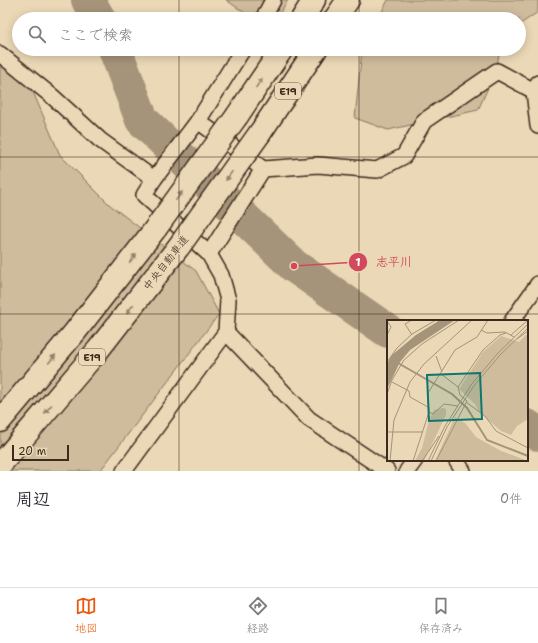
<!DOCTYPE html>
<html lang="ja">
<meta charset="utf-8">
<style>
:root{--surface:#fff;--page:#f2f2f3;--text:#2b2b33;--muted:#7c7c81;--line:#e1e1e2;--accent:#ea580c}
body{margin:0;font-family:"Shantell Sans","Klee One",sans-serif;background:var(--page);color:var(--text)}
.scale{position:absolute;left:12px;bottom:10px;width:57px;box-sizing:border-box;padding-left:4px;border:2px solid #3b2a1e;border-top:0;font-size:11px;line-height:14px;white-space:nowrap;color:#3b2a1e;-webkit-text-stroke:3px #ebd8b6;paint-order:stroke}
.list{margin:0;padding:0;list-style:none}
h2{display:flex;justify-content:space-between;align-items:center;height:52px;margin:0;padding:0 16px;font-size:17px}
h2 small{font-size:13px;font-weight:400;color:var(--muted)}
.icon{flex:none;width:22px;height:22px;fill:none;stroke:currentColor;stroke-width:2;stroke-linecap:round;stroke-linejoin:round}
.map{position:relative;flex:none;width:538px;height:471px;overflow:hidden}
.search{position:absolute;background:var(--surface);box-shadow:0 2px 10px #0003;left:12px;right:12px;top:12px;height:44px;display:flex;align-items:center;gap:10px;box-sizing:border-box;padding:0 14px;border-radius:22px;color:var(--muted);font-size:15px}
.sheet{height:116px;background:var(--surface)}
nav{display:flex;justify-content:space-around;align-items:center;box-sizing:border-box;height:56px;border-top:1px solid var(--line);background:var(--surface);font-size:11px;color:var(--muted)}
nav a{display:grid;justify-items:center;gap:2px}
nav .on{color:var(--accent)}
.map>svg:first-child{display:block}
.green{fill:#cfbc9d;stroke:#85735e}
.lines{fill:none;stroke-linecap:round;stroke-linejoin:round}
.river{stroke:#a6947a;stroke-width:34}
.minor-casing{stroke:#3b2a1e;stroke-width:18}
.motorway-casing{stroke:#3b2a1e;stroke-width:25}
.minor{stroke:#ebd8b6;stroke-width:15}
.motorway{stroke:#ebd8b6;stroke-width:22}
.motorway-bridge-casing{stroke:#3b2a1e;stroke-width:25;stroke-linecap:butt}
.motorway-bridge{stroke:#ebd8b6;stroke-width:22}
.oneway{fill:#93816a}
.grid{fill:none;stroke:#3b2a1e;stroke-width:1;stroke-opacity:0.55}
.labels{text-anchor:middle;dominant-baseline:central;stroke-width:3;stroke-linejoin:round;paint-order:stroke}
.shield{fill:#ebd8b6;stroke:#705e4c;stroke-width:1}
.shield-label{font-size:10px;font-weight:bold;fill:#3b2a1e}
.street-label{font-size:11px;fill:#3b2a1e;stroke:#ebd8b6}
.inset-river{fill:none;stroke:#a6947a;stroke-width:2}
.inset-road{fill:none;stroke:#a59279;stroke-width:1}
.view{fill:#0f766e;fill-opacity:0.15;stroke:#0f766e;stroke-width:2}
.inset-edge{fill:none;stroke:#3b2a1e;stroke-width:2}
.leader{fill:none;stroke:#d1495b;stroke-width:1.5}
.callout-dot{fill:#d1495b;stroke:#ebd8b6;stroke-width:1.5}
.mark-label{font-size:12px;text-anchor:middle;font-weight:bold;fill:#fff}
.callout-label{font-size:12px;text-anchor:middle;font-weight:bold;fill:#d1495b;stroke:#ebd8b6;stroke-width:3;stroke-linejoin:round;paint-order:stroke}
</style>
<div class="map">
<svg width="538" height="471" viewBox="0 0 538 471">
<rect width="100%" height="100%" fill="#ebd8b6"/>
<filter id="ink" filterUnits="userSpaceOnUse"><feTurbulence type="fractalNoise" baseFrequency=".025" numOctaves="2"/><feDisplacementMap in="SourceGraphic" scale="8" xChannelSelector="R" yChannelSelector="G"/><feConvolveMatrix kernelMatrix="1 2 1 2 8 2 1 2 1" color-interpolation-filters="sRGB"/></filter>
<g filter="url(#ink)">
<g class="green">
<path d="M226,0H288L276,19H254Z"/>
<path d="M388,0H538V12L519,25V19H378Z"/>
<path d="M0,49L24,71L60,155L110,205L196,271L219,314L100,471H0Z"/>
<path d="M362,49H500L496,70L478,110L388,130L355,118Z"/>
</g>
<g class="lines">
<g class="river">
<path d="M88,0L99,19"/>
<path d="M115,49L142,120L294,266L388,331"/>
<path d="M527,426L538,434"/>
</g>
<g class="minor-casing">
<g id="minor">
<path d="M263,19L273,0"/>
<path d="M0,54L53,97L100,140L154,179"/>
<path d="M538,83L534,91L538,126"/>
<path d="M198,121L263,169L318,165L377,170L404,156L424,121L497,71L534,91"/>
<path d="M209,254L263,169"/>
<path d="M512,321L538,284"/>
<path d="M226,332L309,419L387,471"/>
<path d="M456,460L463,471"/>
<path d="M124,471L226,332L228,300L221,275L209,254L144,195L154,179L198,121L243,49"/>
<path d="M407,471L415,460"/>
</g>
</g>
<g class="motorway-casing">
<g id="motorway">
<path d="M302,19L314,0"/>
<path d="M335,19L348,0"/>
<path d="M237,116L282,49"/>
<path d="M260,133L316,49"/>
<path d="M0,421L75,332L156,228"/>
<path d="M0,465L98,350L180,245"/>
</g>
</g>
<use href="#minor" class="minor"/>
<use href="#motorway" class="motorway"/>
<g class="motorway-bridge-casing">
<g id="motorway-bridge">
<path d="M156,228L237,116"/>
<path d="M180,245L260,133"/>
</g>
</g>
<use href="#motorway-bridge" class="motorway-bridge"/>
</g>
<defs><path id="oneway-solid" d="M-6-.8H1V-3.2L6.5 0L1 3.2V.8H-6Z"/></defs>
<g class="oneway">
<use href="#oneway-solid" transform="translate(259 83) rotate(-56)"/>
<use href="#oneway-solid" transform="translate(229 176) rotate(125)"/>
<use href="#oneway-solid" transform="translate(179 196) rotate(-54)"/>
<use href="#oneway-solid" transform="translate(133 258) rotate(-52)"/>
<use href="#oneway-solid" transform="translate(130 309) rotate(128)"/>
<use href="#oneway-solid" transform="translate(52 359) rotate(-50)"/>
<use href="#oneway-solid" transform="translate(48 409) rotate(130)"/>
</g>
</g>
<path class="grid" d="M179,0V19M359,0V19M179,49V471M359,49V471M0,157H538M0,314H538"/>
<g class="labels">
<g class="shield">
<rect x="275" y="83" width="26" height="16" rx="3"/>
<rect x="79" y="349" width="26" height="16" rx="3"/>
</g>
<g class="shield-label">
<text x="288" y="91">E19</text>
<text x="92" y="357">E19</text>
</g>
<g class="street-label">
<text transform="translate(166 263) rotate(-52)">中央自動車道</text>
</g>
</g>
<g transform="translate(387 320)">
<rect width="141" height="141" fill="#ebd8b6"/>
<path d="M140,14L141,99L130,106L124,115L114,111L92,92L88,84L72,69L96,32L114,16L132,22ZM56,88L59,89V95L37,141H28L35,128L42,100L47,90ZM68,97L78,103L89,117L114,131L141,141H48Z" fill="#cfbc9d"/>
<path d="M53,0H68L23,30L13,42L0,69V44L5,35L29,15Z" fill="#a6947a"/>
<path class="inset-river" d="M11,43L65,74L80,88L100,120L141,136"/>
<path class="inset-road" d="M0,1L4,7L0,15M94,10L100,13L118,12L127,17M25,15L18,4L25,0M124,15L141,0M130,19L141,11M49,36L55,52M0,42L10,28L25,14L49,0M5,62L22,71L23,77L41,87M71,67L96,30L113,15L119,13M0,74L5,60L17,40L35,24L72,0M79,82L98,96L109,111L141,128M42,92L46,94L57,84L71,86M0,112H35M3,141L7,100L23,62L37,44L85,0M26,141L42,92L41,73L68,30L90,17L101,0M35,141L52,116M41,141L58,106L84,65L111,33L141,4M44,141L60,107L86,67L113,35L141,8M49,141L80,81L73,75L71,67L54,54"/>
<path class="view" d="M93,53L95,99L42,101L40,55Z"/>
<rect width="141" height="141" class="inset-edge"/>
</g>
<path class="leader" d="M294 266L358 262"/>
<g class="callout-dot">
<circle cx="294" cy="266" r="4"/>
<circle cx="358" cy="262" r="10"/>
</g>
<g class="mark-label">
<text x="358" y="266">1</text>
</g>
<g class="callout-label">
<text x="394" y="266">志平川</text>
</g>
</svg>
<div class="scale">20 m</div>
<div class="search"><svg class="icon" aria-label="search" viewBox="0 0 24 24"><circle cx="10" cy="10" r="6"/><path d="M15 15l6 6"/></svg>ここで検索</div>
</div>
<section class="sheet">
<h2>周辺<small>0件</small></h2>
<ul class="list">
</ul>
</section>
<nav>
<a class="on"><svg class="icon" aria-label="map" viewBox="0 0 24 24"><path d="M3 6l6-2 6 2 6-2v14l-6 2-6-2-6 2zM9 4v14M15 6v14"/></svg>地図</a>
<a><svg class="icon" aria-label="directions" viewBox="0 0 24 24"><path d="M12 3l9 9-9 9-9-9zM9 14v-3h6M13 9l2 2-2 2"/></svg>経路</a>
<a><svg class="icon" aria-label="saved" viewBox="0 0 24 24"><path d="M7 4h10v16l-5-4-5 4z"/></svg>保存済み</a>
</nav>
